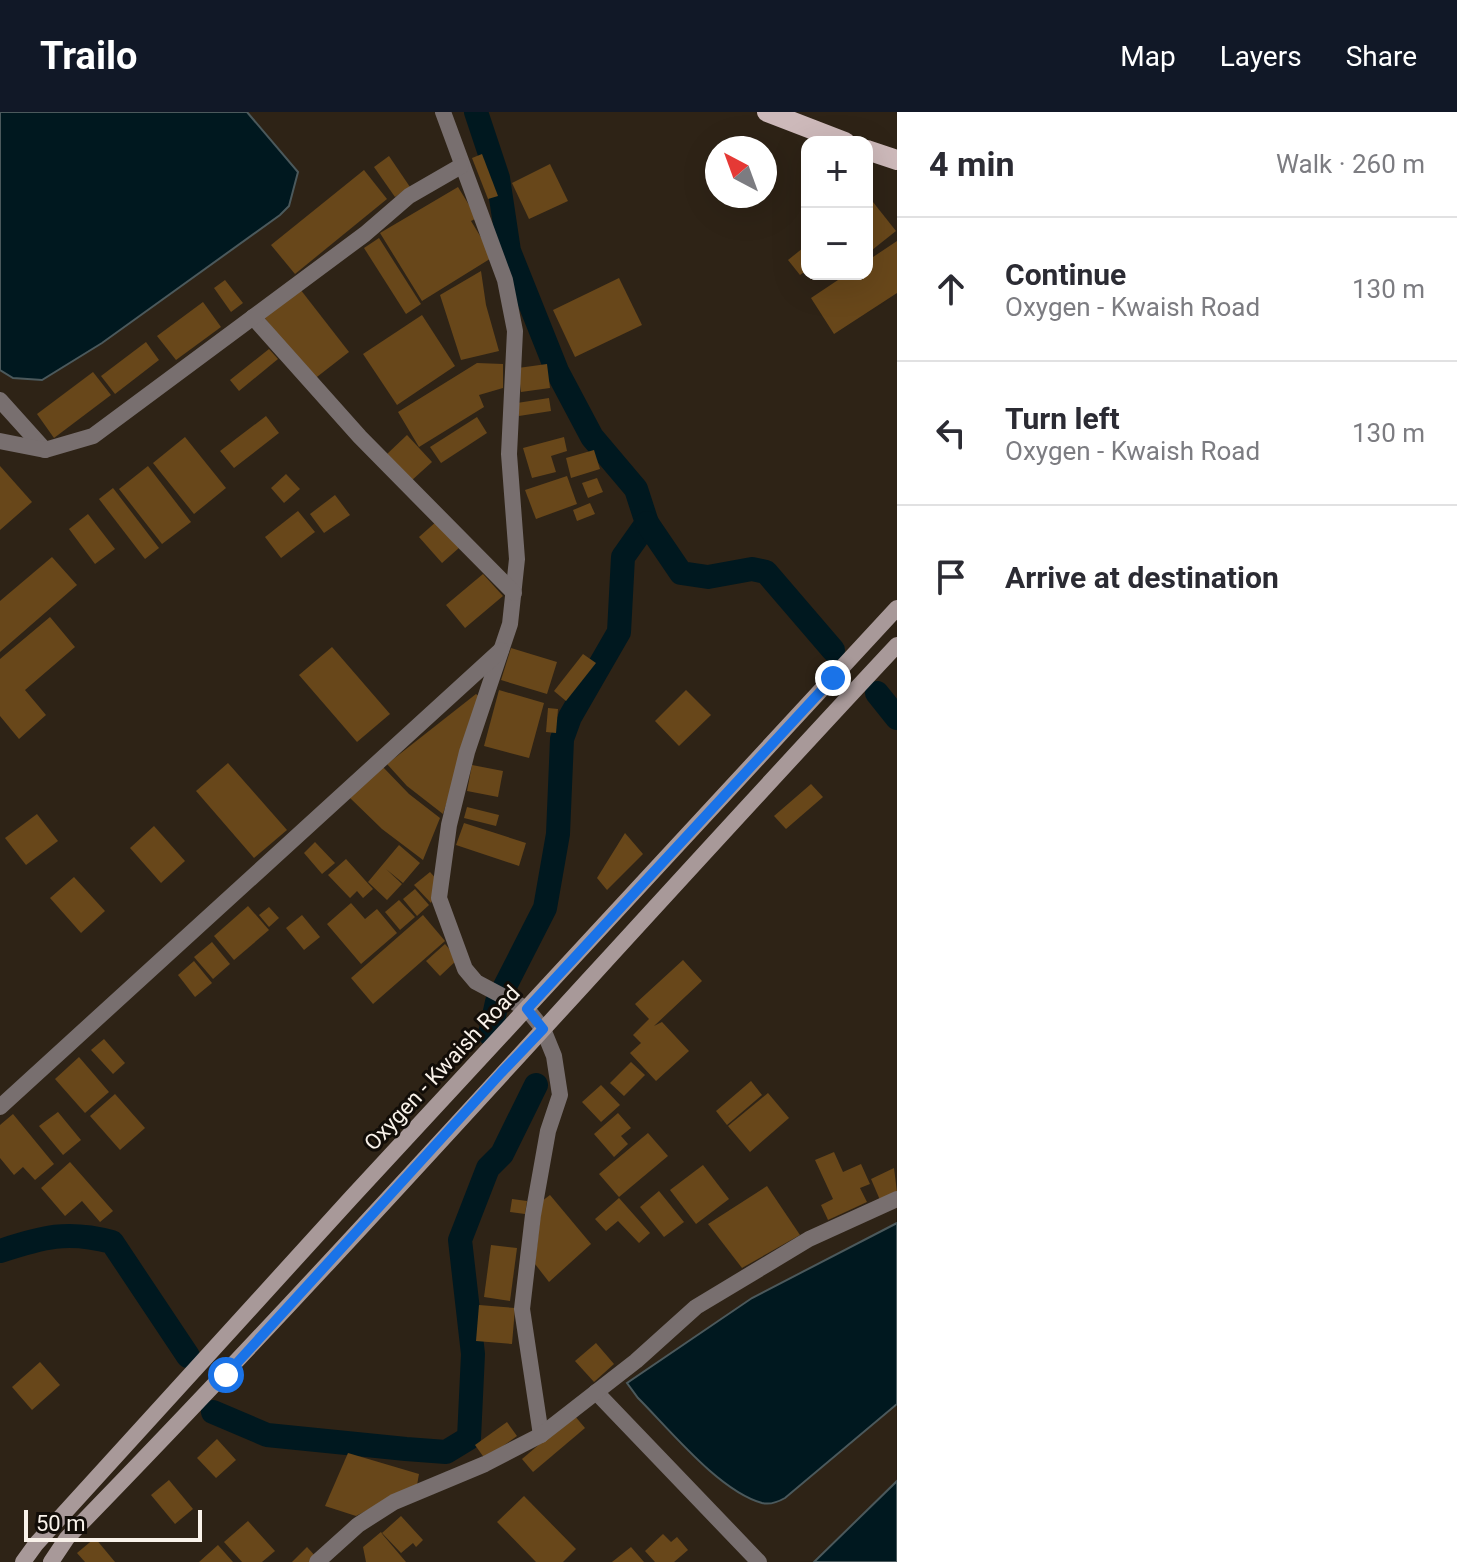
<!DOCTYPE html>
<meta charset="utf-8">
<style>
:root{--surface:#fff;--page:#f7f7f7;--text:#2b2b33;--muted:#7c7c81;--line:#e1e1e2;--accent:#111827}
body{margin:0;font-family:Roboto,sans-serif;background:var(--page);color:var(--text)}
.controls{position:absolute;right:24px;top:24px;display:grid;overflow:hidden;border-radius:16px;box-shadow:0 8px 32px #0002}
.controls button{width:72px;height:72px;display:grid;place-items:center;padding:0;border:0;border-bottom:2px solid var(--line);background:var(--surface);color:var(--text);font:40px sans-serif}
.compass{position:absolute;left:705px;top:24px;width:72px;height:72px;border-radius:50%;background:var(--surface);box-shadow:0 8px 32px #0002;rotate:319deg}
.scale{position:absolute;left:24px;bottom:20px;width:178px;box-sizing:border-box;padding-left:8px;border:4px solid #f9f2ea;border-top:0;font-size:22px;line-height:28px;white-space:nowrap;color:#f9f2ea;-webkit-text-stroke:6px #120d08;paint-order:stroke}
.stop{position:absolute;width:24px;height:24px;margin:-18px;border:6px solid #1a73e8;border-radius:50%;background:#fff}
.stop.end{background:#1a73e8;border-color:#fff;box-shadow:0 2px 8px #0008}
.list{margin:0;padding:0;list-style:none}
h2{display:flex;justify-content:space-between;align-items:center;height:104px;margin:0;padding:0 32px;font-size:34px}
h2 small{font-size:26px;font-weight:400;color:var(--muted)}
.list li{display:grid;grid-template-columns:52px 1fr auto;gap:24px;align-items:center;box-sizing:border-box;height:144px;padding:0 32px;border-top:2px solid var(--line)}
.list b{display:block;font-size:30px;white-space:nowrap}
.list p{margin:0;font-size:26px;white-space:nowrap;color:var(--muted)}
.list em{font-size:26px;font-style:normal;color:var(--muted)}
.icon{flex:none;width:44px;height:44px;fill:none;stroke:currentColor;stroke-width:2;stroke-linecap:round;stroke-linejoin:round}
.map{position:relative;flex:none;width:897px;height:1450px;overflow:hidden}
header{display:flex;align-items:center;gap:48px;box-sizing:border-box;height:112px;padding:0 40px;background:var(--accent);color:#fff}
header strong{font-size:38px}
nav{display:flex;gap:44px;margin-inline-start:auto;font-size:28px}
main{display:flex}
aside{flex:1;background:var(--surface)}
.map>svg:first-child{display:block}
.water{fill:#00181f;stroke:#4b595c;stroke-width:2}
.lines{fill:none;stroke-linecap:round;stroke-linejoin:round}
.canal{stroke:#00181f;stroke-width:24}
.building{fill:#68471a}
.street{stroke:#786f6f;stroke-width:16}
.secondary{stroke:#a89999;stroke-width:16}
.primary{stroke:#cdb9ba;stroke-width:20}
.route{stroke:#1a73e8;stroke-width:10}
.labels{text-anchor:middle;dominant-baseline:central;stroke-width:6;stroke-linejoin:round;paint-order:stroke}
.street-label{font-size:22px;fill:#f9f2ea;stroke:#120d08}
</style>
<header>
<strong>Trailo</strong>
<nav><a>Map</a><a>Layers</a><a>Share</a></nav>
</header>
<main>
<div class="map">
<svg width="897" height="1450" viewBox="0 0 897 1450">
<rect width="100%" height="100%" fill="#2e2316"/>
<g class="water">
<path d="M0,0H247L298,60L289,94L280,103L102,231L42,268L13,266L0,258Z"/>
<path d="M897,1111V1292L785,1386C778,1390 770,1393 762,1391C719,1379 670,1318 638,1286L627,1271L752,1186Z"/>
<path d="M897,1369V1450H814Z"/>
</g>
<g class="lines">
<g class="canal">
<path d="M476,0L498,66L509,139L557,259L592,325L636,377L647,411L623,445L619,520L570,605L562,627L558,722L545,796L497,890L490,922"/>
<path d="M647,411L681,461L708,465L752,457L766,460L833,538"/>
<path d="M877,581L897,606"/>
<path d="M0,1139C43,1125 67,1118 112,1130L188,1244"/>
<path d="M213,1300L267,1323L406,1337L446,1340L469,1326L473,1242L460,1128L488,1056L502,1042L536,973"/>
</g>
</g>
<g class="building">
<path d="M482,42L498,84L488,87L472,46Z"/>
<path d="M389,44L410,75L395,85L374,55Z"/>
<path d="M550,52L568,89L529,107L512,71Z"/>
<path d="M364,58L387,87L295,162L271,133Z"/>
<path d="M458,75L477,106L471,109L493,145L422,189L380,121Z"/>
<path d="M869,85L896,119L867,142V86Z"/>
<path d="M379,126L421,192L406,202L364,136Z"/>
<path d="M897,129V181L834,222L811,186L847,162H867V149Z"/>
<path d="M803,136L807,141V158L800,163L788,148Z"/>
<path d="M481,159L486,193L499,239L461,248L440,183Z"/>
<path d="M619,166L642,213L575,245L553,198Z"/>
<path d="M225,168L243,191L231,200L214,176Z"/>
<path d="M300,177L349,240L313,268L264,205Z"/>
<path d="M203,190L221,215L176,248L157,224Z"/>
<path d="M422,203L455,254L397,293L363,242Z"/>
<path d="M146,230L159,248L115,282L101,264Z"/>
<path d="M269,237L278,247L239,279L230,268Z"/>
<path d="M477,251L503,252V276L479,283L484,295L419,335L398,300Z"/>
<path d="M547,252L550,276L521,280L518,256Z"/>
<path d="M93,260L111,283L54,326L37,302Z"/>
<path d="M549,286L551,299L519,304L517,291Z"/>
<path d="M266,304L279,321L234,356L220,339Z"/>
<path d="M477,305L487,321L441,351L430,335Z"/>
<path d="M407,323L432,350L411,369L386,343Z"/>
<path d="M185,325L226,376L194,402L153,351Z"/>
<path d="M564,325L567,339L551,344L556,360L532,366L523,336Z"/>
<path d="M594,338L600,357L571,366L566,346Z"/>
<path d="M0,354L32,390L0,418Z"/>
<path d="M148,354L191,410L162,432L119,377Z"/>
<path d="M286,362L300,377L284,391L271,376Z"/>
<path d="M567,364L577,392L536,407L525,378Z"/>
<path d="M597,366L603,380L588,386L582,371Z"/>
<path d="M113,376L159,436L145,447L99,387Z"/>
<path d="M335,383L350,403L324,421L310,402Z"/>
<path d="M590,391L595,402L577,409L573,398Z"/>
<path d="M298,399L315,420L281,446L265,425Z"/>
<path d="M88,402L115,437L95,452L69,417Z"/>
<path d="M437,409L460,435L442,451L419,425Z"/>
<path d="M52,445L77,473L0,540V489Z"/>
<path d="M483,462L503,484L465,516L446,493Z"/>
<path d="M50,505L75,535L25,578L46,603L19,627L0,604V547Z"/>
<path d="M332,535L390,602L357,630L299,563Z"/>
<path d="M511,536L557,550L547,582L501,568Z"/>
<path d="M583,542L596,551L566,589L554,579Z"/>
<path d="M499,578L544,591L529,646L484,634Z"/>
<path d="M686,578L711,603L679,634L655,609Z"/>
<path d="M476,582L480,585L443,702L407,674L387,652Z"/>
<path d="M548,596L558,597L556,621L546,620Z"/>
<path d="M228,651L287,718L254,746L196,679Z"/>
<path d="M381,653L409,682L440,706L423,748L382,717L348,684Z"/>
<path d="M472,653L503,659L498,685L467,679Z"/>
<path d="M811,672L823,685L786,717L774,704Z"/>
<path d="M467,695L499,703L496,714L464,706Z"/>
<path d="M37,702L58,729L26,753L5,726Z"/>
<path d="M464,711L526,731L519,754L456,733Z"/>
<path d="M154,714L185,749L161,771L130,736Z"/>
<path d="M625,721L643,742L607,778L597,766Z"/>
<path d="M315,730L335,751L322,762L304,741Z"/>
<path d="M399,733L420,751L403,771L386,757L402,772L387,788L368,770Z"/>
<path d="M346,747L373,777L363,786L357,779L350,786L328,763Z"/>
<path d="M430,760L440,771L431,791L414,773Z"/>
<path d="M74,765L105,799L81,821L50,786Z"/>
<path d="M415,777L429,793L417,804L403,787Z"/>
<path d="M399,788L415,805L400,818L385,800Z"/>
<path d="M351,791L365,807L377,797L397,821L361,852L327,812Z"/>
<path d="M248,794L269,818L234,848L214,824Z"/>
<path d="M269,795L279,806L269,815L259,803Z"/>
<path d="M302,803L320,825L304,838L286,816Z"/>
<path d="M423,803L445,829L373,892L351,866Z"/>
<path d="M212,830L230,852L213,867L194,845Z"/>
<path d="M445,832L458,847L440,864L426,849Z"/>
<path d="M683,848L702,869L654,914L662,910L689,939L656,969L630,941L641,931L633,923L649,907L635,892Z"/>
<path d="M194,849L212,871L195,885L178,863Z"/>
<path d="M104,927L125,951L113,962L91,938Z"/>
<path d="M79,945L109,980L85,1001L55,967Z"/>
<path d="M631,950L645,963L624,984L610,971Z"/>
<path d="M751,969L762,983L727,1013L716,999Z"/>
<path d="M601,973L620,993L601,1010L582,990Z"/>
<path d="M768,981L789,1006L750,1040L728,1014Z"/>
<path d="M115,982L145,1016L120,1038L90,1004Z"/>
<path d="M58,1000L81,1028L63,1043L39,1014Z"/>
<path d="M618,1001L631,1016L621,1024L628,1032L614,1045L594,1022Z"/>
<path d="M13,1002L54,1052L35,1068L23,1055L14,1063L0,1046V1013Z"/>
<path d="M648,1021L668,1044L619,1085L599,1062Z"/>
<path d="M834,1040L843,1060L861,1052L870,1072L860,1076L867,1090L828,1108L821,1093L833,1087L815,1048Z"/>
<path d="M70,1050L113,1099L100,1110L82,1089L65,1104L41,1076Z"/>
<path d="M703,1053L729,1087L696,1112L670,1078Z"/>
<path d="M894,1056L897,1080L880,1088L871,1067Z"/>
<path d="M767,1074L800,1123L742,1156L708,1112Z"/>
<path d="M659,1079L684,1110L664,1125L640,1095Z"/>
<path d="M550,1083L591,1132L549,1170L535,1152L542,1089Z"/>
<path d="M619,1086L650,1121L639,1131L618,1109L606,1119L595,1107Z"/>
<path d="M512,1087L527,1089L525,1102L510,1100Z"/>
<path d="M491,1133L517,1136L510,1189L484,1185Z"/>
<path d="M479,1193L515,1196L512,1232L476,1229Z"/>
<path d="M596,1231L614,1252L594,1270L575,1249Z"/>
<path d="M40,1250L60,1273L32,1298L12,1275Z"/>
<path d="M574,1303L585,1316L533,1360L522,1347Z"/>
<path d="M507,1310L517,1324L485,1347L475,1333Z"/>
<path d="M217,1327L236,1348L216,1366L197,1346Z"/>
<path d="M348,1341L419,1362L417,1373L356,1404L325,1394Z"/>
<path d="M169,1368L193,1397L175,1412L151,1383Z"/>
<path d="M524,1384L576,1437L563,1450H536L497,1410Z"/>
<path d="M401,1404L423,1428L416,1435L413,1431L401,1441L382,1421Z"/>
<path d="M248,1409L275,1439L262,1450H242L224,1430Z"/>
<path d="M381,1420L383,1423L406,1450H366L363,1435Z"/>
<path d="M663,1422L671,1430L677,1425L688,1438L674,1450H655L645,1439Z"/>
<path d="M95,1426L115,1450H85L77,1441Z"/>
<path d="M218,1433L233,1450H199Z"/>
<path d="M307,1435L317,1446L312,1450H292Z"/>
<path d="M631,1435L644,1450H612Z"/>
</g>
<g class="lines">
<g class="street">
<path d="M443,0L505,168L515,219L509,342L517,447L510,512L467,640L449,713L439,786L465,857L476,870L527,897L543,917L554,944L560,983L548,1019L533,1103L522,1197L541,1323"/>
<path d="M253,205L360,325L514,481"/>
<path d="M0,288L45,338"/>
<path d="M0,329L45,338L93,324L365,122L409,84L461,54"/>
<path d="M0,995L501,538"/>
<path d="M596,1280L759,1450"/>
<path d="M317,1450L358,1413L394,1390L485,1352L541,1323L636,1249L696,1195L809,1127L897,1087"/>
</g>
<g class="secondary">
<path d="M23,1450L36,1432L351,1086L897,496"/>
<path d="M51,1450L67,1426C351,1135 619,830 897,533"/>
</g>
<g class="primary">
<path d="M767,0L845,30"/>
<path d="M867,38L897,48"/>
</g>
</g>
<g class="lines">
<path class="route" d="M226,1263L501,961L543,917L527,897L833,566"/>
</g>
<g class="labels">
<g class="street-label">
<text transform="translate(442 956) rotate(-47)">Oxygen - Kwaish Road</text>
</g>
</g>
</svg>
<div class="controls">
<button>+</button>
<button>−</button>
</div>
<svg class="compass" viewBox="-18 -18 36 36"><path d="M0-13l5 13h-10z" fill="#e53935"/><path d="M0 13l5-13h-10z" fill="#7c7c81"/></svg>
<div class="scale">50 m</div>
<div class="stop" style="left:226px;top:1263px"></div>
<div class="stop end" style="left:833px;top:566px"></div>
</div>
<aside>
<h2>4 min<small>Walk · 260 m</small></h2>
<ul class="list">
<li><svg class="icon" aria-label="ahead" viewBox="0 0 24 24"><path d="M12 20V5M6 11l6-6 6 6"/></svg><div><b>Continue</b><p>Oxygen - Kwaish Road</p></div><em>130 m</em></li>
<li><svg class="icon" aria-label="left" viewBox="0 0 24 24"><path d="M17 20v-9H6M10 6l-5 5 5 5"/></svg><div><b>Turn left</b><p>Oxygen - Kwaish Road</p></div><em>130 m</em></li>
<li><svg class="icon" aria-label="arrive" viewBox="0 0 24 24"><path d="M6 21V4h12l-3 4 3 4H6"/></svg><div><b>Arrive at destination</b></div></li>
</ul>
</aside>
</main>
